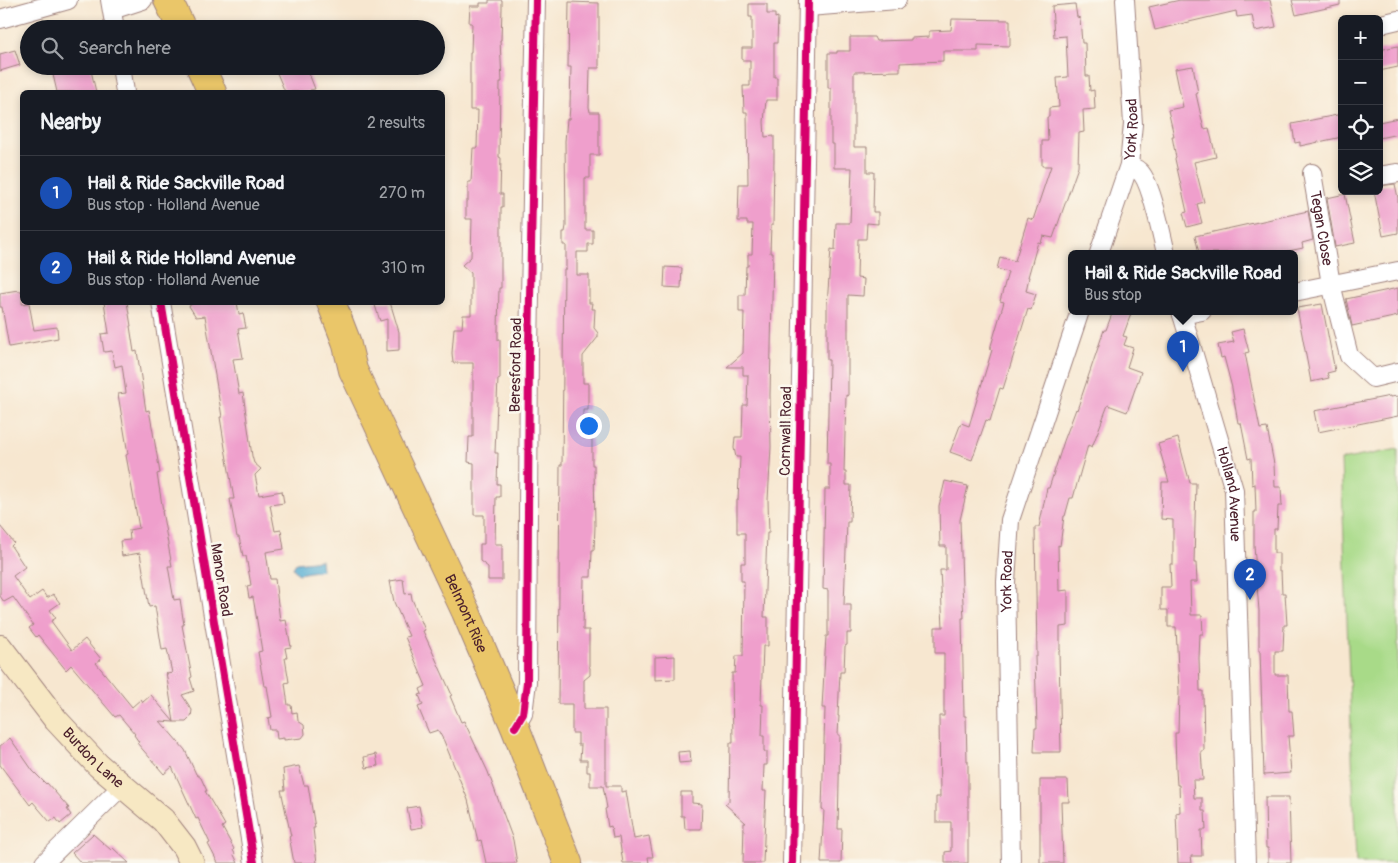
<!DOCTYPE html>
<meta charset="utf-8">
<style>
:root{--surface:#171b24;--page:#20242c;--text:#f1f3f6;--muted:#9ea1a6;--line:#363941;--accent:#0f766e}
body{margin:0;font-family:Pangolin,sans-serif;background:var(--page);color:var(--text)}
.controls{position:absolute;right:15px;top:15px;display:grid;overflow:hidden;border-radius:8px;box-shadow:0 2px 8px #0003}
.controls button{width:45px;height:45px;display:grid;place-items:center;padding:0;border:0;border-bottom:1px solid var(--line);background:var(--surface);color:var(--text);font:25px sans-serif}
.you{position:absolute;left:588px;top:425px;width:18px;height:18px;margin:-12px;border:4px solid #fff;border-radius:50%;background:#1a73e8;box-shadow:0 0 0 8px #1a73e833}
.badge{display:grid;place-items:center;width:32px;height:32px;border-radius:50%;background:var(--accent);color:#fff;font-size:16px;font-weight:700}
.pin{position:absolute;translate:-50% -41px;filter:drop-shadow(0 1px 2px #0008)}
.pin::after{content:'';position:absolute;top:26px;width:18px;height:15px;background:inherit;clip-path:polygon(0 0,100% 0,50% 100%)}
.popup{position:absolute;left:1068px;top:250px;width:230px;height:65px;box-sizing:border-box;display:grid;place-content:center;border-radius:8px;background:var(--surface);filter:drop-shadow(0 1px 4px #0005);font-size:16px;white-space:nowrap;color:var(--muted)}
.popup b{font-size:19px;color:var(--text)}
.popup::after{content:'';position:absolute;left:50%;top:100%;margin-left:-10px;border:10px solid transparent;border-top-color:var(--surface)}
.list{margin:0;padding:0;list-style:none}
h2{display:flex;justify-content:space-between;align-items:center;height:65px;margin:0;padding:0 20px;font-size:21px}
h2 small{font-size:16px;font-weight:400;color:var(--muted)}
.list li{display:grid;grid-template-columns:32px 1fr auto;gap:15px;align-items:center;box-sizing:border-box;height:75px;padding:0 20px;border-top:1px solid var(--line)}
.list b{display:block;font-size:19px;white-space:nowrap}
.list p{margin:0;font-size:16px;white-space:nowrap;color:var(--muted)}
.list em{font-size:16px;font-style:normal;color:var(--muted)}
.icon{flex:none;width:28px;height:28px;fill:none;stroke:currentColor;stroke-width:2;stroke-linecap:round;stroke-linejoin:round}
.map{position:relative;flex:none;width:1398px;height:863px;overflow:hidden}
.search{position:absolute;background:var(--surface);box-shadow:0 2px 8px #0003;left:20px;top:20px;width:425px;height:55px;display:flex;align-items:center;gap:12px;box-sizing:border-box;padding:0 18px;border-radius:28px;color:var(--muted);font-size:19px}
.panel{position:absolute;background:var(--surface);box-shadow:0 2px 8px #0003;left:20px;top:90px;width:425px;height:215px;border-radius:8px}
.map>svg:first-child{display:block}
.green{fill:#a8da88;stroke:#797c5a}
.water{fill:#56aed3;stroke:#50667f}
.building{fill:#ef9fcc}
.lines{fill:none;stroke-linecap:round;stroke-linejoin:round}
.street-casing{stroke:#a0837e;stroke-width:20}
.secondary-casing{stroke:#a0837e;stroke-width:26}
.highway-casing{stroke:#a0837e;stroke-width:30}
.street{stroke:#fff;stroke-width:18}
.secondary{stroke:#f7e8c3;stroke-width:24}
.highway{stroke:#eac669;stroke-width:28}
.cycleway-casing{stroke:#fbf7ec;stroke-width:11}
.cycleway{stroke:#d6006c;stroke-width:8}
.labels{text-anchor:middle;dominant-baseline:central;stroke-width:5;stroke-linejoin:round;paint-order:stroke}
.street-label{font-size:15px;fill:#4a1f2b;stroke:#fbf7ec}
</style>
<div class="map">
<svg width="1398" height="863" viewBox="0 0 1398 863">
<rect width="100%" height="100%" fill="#fbf7ec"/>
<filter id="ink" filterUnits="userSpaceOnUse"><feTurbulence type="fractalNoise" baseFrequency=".02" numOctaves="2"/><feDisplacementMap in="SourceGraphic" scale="10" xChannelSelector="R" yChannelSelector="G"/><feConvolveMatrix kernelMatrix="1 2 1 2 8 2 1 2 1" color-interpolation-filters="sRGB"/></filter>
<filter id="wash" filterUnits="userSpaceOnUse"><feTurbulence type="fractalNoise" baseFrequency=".0096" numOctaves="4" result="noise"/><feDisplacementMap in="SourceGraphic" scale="20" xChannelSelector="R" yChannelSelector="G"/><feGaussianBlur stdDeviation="1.12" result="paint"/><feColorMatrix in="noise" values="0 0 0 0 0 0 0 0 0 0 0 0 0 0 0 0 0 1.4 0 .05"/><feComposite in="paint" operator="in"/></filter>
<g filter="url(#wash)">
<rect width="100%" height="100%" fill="#f7e7d0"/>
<path class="green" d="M1398,449V863H1356L1341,460Z"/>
<path class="water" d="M321,560L322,570L298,574L293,568L296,563Z"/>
<g id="blocks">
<g class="building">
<path d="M489,0H502V8L501,40H500L502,82H500L499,157L501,158L500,194H503V207H501V288H499L498,330V340H500V379H498L497,401L495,453H498L497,484H500V497H496L495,544H502V580H488V567L480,561V544H484V515H474V463L468,462L469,437H473V363H453L452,353L454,328H462L463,315H471V273L462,265L471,257L472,219H466V201H468V182H471L473,148H477L478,110H470V52H471L472,23H469L470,6H480V3H489Z"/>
<path d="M1180,0H1270L1276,27L1255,31L1252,15L1237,17L1236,11L1155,30L1149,7Z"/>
<path d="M1292,0H1340V5L1296,15Z"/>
<path d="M569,2L599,3V68H590L589,107L590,112H599V155H590V178H585V230H593V244H588V252H577V275H589V303H592L591,309H595L594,328L598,333V337L583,356V383H588V410H583V438L592,439V465H594L595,526L594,550H592L591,577H584L583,630H589V666L590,668V675L584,680V709H606V786H621V792L626,791L634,839L649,836L653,857H648L649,863H623L619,837L613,838L611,826L608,827L605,809L607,808L603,786H590V772H587V760H580L581,745H578V733H572V704H558L560,465H562L564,269H566V245H563V232H565L566,226L565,141L567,119H569L570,106L571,67H568Z"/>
<path d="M749,4H767V14H775V18L778,17L777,43H774V77H777V100H766L764,122L765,137L774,136V156L773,225H771L770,253H773L770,395L771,447L768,500L769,533H767L764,617H768V646H763L761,705H763L762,736H764V752H767V765H764L763,791H766L763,863H743L744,823H746L725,804L729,801L730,743H733L732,673H735L736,656H743L744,581H741V563H745V533H737V500H738L740,457H736L734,448L735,437H742L743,405H747L748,375H743V367H727L743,353L744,312H739V295H745L746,266H748V254H752L753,224H747V221H738L739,184H748L747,112H744L743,86H750V60H742V48H752V17H749Z"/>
<path d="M1075,4L1077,17L1080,18L1082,43H1085L1086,76H1089L1090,91L1094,90L1095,109L1083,110L1084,132L1079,133L1078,167L1053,238L1043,236L1041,243L1038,242L1028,277H1029L1026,291L1036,294L1031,310L1028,309L1003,389L1000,388L990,421L986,420L972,460L950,452L961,423L969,426L992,350L990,349L1004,302L1000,301L1008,272L997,269L1000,257L1015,261L1028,218L1033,220L1051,166H1042V141H1048L1047,117H1049V108L1059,107L1057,78L1068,77L1066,36L1054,37L1052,6Z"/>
<path d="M952,19L1010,20V46L978,45V51H943V61L900,63V71L854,72V147H867V172H874L873,212H878V224L867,223L866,239H858L857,278L864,279L863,296L848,295V396L846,395L844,472H846V485H851L850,522H847L844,605H851V633H847V645L845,646L844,672H840L838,716H839L838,735H840L838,829H842L841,863H821L824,810L822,809L825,708H822L826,636H828V590L823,589L825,489H830V464H827L829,360H827V305L831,249L835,250L836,223H850L852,168H834V144H831V88H828V53H837V51H850V37H874L876,41L911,40V38L929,37V31L951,30Z"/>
<path d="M1398,46V67L1379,71V50Z"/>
<path d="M15,50L20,65L0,71V54Z"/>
<path d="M51,66H90L96,92H57Z"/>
<path d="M274,66H306L315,89L310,90L311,92H285Z"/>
<path d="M1193,66L1198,93L1196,94L1204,129L1209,128L1216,157L1194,162L1204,202L1197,204L1202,223L1187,227L1183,213L1187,212L1175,159L1176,158L1172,136H1174L1168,110L1183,107L1175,69Z"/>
<path d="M1342,114V137L1300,146V142L1295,143L1292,124Z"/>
<path d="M1398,118V134L1379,138V122Z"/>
<path d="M1395,184L1398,198V233L1383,236L1374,191H1379V186Z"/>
<path d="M1345,194L1355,243L1335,247L1327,198Z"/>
<path d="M1308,211L1313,240L1302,243L1303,248L1279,253H1199L1195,236Z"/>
<path d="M665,267L682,268L681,288L664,287Z"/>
<path d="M1398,288V316L1352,326L1346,299Z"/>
<path d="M18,290V291H22V304L29,303L34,330L57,327L58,338L9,347L2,307H0V293Z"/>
<path d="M104,302H127L131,326H130L134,352L137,351L146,411L149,410L153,432L160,473L157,474L163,511H162L172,566H168L174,600L180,599L184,625H182L192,677L190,678L194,691L182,695L192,710L191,717L186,722H174L166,672L167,674L172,673L167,649L162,650L155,606L149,607L140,553L122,556L120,541L130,540L129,530L139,528L126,455L128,454L118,394L126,393L122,365L115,367L112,351L104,352L101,334L109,333Z"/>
<path d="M195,302H237L239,314L243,313L246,328L238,329L243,358L233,359L239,394L243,393L252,456L254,463L261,469L255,475L259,495L282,491L284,503L270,505L275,531L281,530L284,549L266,552L270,579H275L280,621L286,620L291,647L285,648L287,658H285L289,682L285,683L288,705H291L292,713L297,712L298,721L304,725L305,734L302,738L284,740V738L277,739L276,730H270L268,718L272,717L267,686H264L258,652L262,651L253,597L249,598L247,586L251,585L246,556H243L239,537H237L230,499H234L225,448L220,417H222L205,316L196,317L189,306Z"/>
<path d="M374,302H390L399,332V350L387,351V319L380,321Z"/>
<path d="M1322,304L1335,371L1327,373L1329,378L1311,382L1297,308Z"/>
<path d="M1113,311H1132L1123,336L1127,337L1124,345L1133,348L1127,367L1141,372L1127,412L1108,405L1092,447L1088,445L1073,498H1070L1065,516H1064L1060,546L1058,545L1059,591L1068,590V626L1060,627V650H1059L1061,752H1034L1035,728H1037L1035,657H1037L1035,527H1039L1047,488H1049L1064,441L1076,409L1077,410L1104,330H1106Z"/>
<path d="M1243,329L1249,352L1245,353L1260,429L1267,428L1274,464L1275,487H1281L1282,506H1278L1277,529H1274V553H1279V571H1281L1282,593H1285L1287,625H1284L1283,651H1275V675H1288L1289,711H1292L1294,736H1288L1291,773L1264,775L1260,651H1259V611L1254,545V512H1256L1255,484L1252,485L1251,458L1248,459L1241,423H1238L1232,388L1224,357L1221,358L1218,345L1234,342L1231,332Z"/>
<path d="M1390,396V397L1398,396V416L1318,432L1314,411Z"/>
<path d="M1178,438L1190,483H1196L1194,563H1196L1197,582H1190L1191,615H1202L1203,634H1200L1199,658L1200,691H1203L1204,751H1201L1203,780H1193L1194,798H1202V811H1205L1206,830H1201L1202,856H1191L1192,863H1178L1176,813L1180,812L1179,785H1177L1176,770L1175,733H1178L1179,691L1176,627H1168V610H1161V587H1171L1170,564H1173V520L1161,519L1162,482H1169L1158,444Z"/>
<path d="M945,481L968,486L960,520L962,586L964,618H962L964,716H966L967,761H968V863H945V852L951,851V822H936V797H940L939,716H944V653H935V627H943L940,570H946V546H940L939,506Z"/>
<path d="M0,526L14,543L11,546L25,567L13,576L30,600L42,591L47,598L53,594L60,603L50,610L56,618L51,621L72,650L85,639L101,659L96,663L132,707L141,699L143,702L151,695L174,722L160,721L185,750L196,774L201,778L207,791H205L225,825L222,827L234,849L233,850L235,854L234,855L238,863H218L208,844L210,843L198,818L196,819L172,767L164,774L137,743L139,742L134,735L135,734L119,715L115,717L71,665L66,670L38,635L36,637L29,628L33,625L13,597L4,602L0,596Z"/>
<path d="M403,579L405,594L411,593L412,599L425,630L423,631L452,695L450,696L461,722L464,721L488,772L513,840L517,863H486L481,840L478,841L468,800L444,741L438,730L429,733L418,707L423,705L419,695L422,694L420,689L426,686L405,637L409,636L394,602L390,581Z"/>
<path d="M675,656V679L655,680V657Z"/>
<path d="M10,738L33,771L46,784L47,783L69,808L67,809L71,815L60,824L56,818L50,822L33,802L30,805L0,765V746Z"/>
<path d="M690,751L691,762L679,763L678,752Z"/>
<path d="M376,754L378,766L366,768L364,757Z"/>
<path d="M299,766L304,785H308L315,828H313L317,863H294L289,836H291L281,790H285L283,769Z"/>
<path d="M1040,780H1068L1069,802H1061L1063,863H1040Z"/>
<path d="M681,792H692V803L702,804L701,829H685L684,816H681Z"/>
<path d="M1265,797H1289L1291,863H1268V848H1266Z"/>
<path d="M419,806L423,827L411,829L407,808Z"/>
<path d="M93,834L111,850L113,848L129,863H81L72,853Z"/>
</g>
</g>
</g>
<g filter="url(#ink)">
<use href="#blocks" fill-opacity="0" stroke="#a0837e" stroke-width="1"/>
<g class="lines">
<g class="street-casing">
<g id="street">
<path d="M110,0L115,29"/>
<path d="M808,7L897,0"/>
<path d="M112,10L143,0"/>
<path d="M0,19L68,0"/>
<path d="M1381,24L1398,20"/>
<path d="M121,66L125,92"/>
<path d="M1129,165C1132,167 1136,168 1139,171C1151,180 1162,237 1166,253"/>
<path id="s1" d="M1312,173L1331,284L1349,356L1373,378L1398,372"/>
<path d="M1379,176L1398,173"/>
<path id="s2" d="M1099,253L1129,165L1133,124L1125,0"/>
<path d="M1294,292L1398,271"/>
<path d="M161,302L254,863"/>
<path id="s3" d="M1181,311L1234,490L1246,863"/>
<path d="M1182,315L1202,311"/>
<path d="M515,727L523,714L527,682L529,347L536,0"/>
<path d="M44,863L123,785"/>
<path d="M792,863L808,0"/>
<path id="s4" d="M1011,863L1006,582L1010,520L1080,311"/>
</g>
</g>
<g class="secondary-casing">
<g id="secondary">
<path id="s5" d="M0,647L56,720L98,765L163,820L184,847L192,863"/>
</g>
</g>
<g class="highway-casing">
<g id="highway">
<path d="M168,0L182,29"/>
<path d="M200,66L212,92"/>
<path id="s6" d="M331,302L346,341L353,370L466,612L515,727L568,863"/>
</g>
</g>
<use href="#street" class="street"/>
<use href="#secondary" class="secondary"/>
<use href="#highway" class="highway"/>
<g class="cycleway-casing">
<g id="cycleway">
<path d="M161,302L254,863"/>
<path d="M515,727L523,714L527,682L529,347L536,0"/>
<path d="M792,863L808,0"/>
</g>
</g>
<use href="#cycleway" class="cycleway"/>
</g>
</g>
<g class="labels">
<g class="street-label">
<text stroke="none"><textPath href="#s2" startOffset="129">York Road</textPath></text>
<text stroke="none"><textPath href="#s1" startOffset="56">Tegan Close</textPath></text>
<text transform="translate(516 365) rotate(-89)">Beresford Road</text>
<text transform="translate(786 431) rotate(-89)">Cornwall Road</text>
<text stroke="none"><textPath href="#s3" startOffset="190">Holland Avenue</textPath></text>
<text transform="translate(221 580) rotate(81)">Manor Road</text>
<text stroke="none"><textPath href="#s4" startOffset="282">York Road</textPath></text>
<text stroke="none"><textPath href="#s6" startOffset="340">Belmont Rise</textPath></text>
<text stroke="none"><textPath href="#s5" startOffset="145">Burdon Lane</textPath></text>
</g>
</g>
</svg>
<div class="controls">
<button>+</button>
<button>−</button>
<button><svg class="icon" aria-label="locate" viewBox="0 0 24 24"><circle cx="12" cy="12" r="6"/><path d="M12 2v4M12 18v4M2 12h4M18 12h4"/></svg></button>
<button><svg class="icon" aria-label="layers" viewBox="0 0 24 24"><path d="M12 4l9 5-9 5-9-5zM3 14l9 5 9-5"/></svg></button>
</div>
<div class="you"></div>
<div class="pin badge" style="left:1183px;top:372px;background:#1a4fb4">1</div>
<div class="popup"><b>Hail &amp; Ride Sackville Road</b>Bus stop</div>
<div class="pin badge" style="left:1250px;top:600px;background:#1a4fb4">2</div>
<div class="search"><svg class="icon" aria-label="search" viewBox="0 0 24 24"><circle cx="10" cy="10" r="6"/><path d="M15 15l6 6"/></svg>Search here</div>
<section class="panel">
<h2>Nearby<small>2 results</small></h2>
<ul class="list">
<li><span class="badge" style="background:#1a4fb4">1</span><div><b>Hail &amp; Ride Sackville Road</b><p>Bus stop · Holland Avenue</p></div><em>270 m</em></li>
<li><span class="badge" style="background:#1a4fb4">2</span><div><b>Hail &amp; Ride Holland Avenue</b><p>Bus stop · Holland Avenue</p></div><em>310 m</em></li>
</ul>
</section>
</div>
